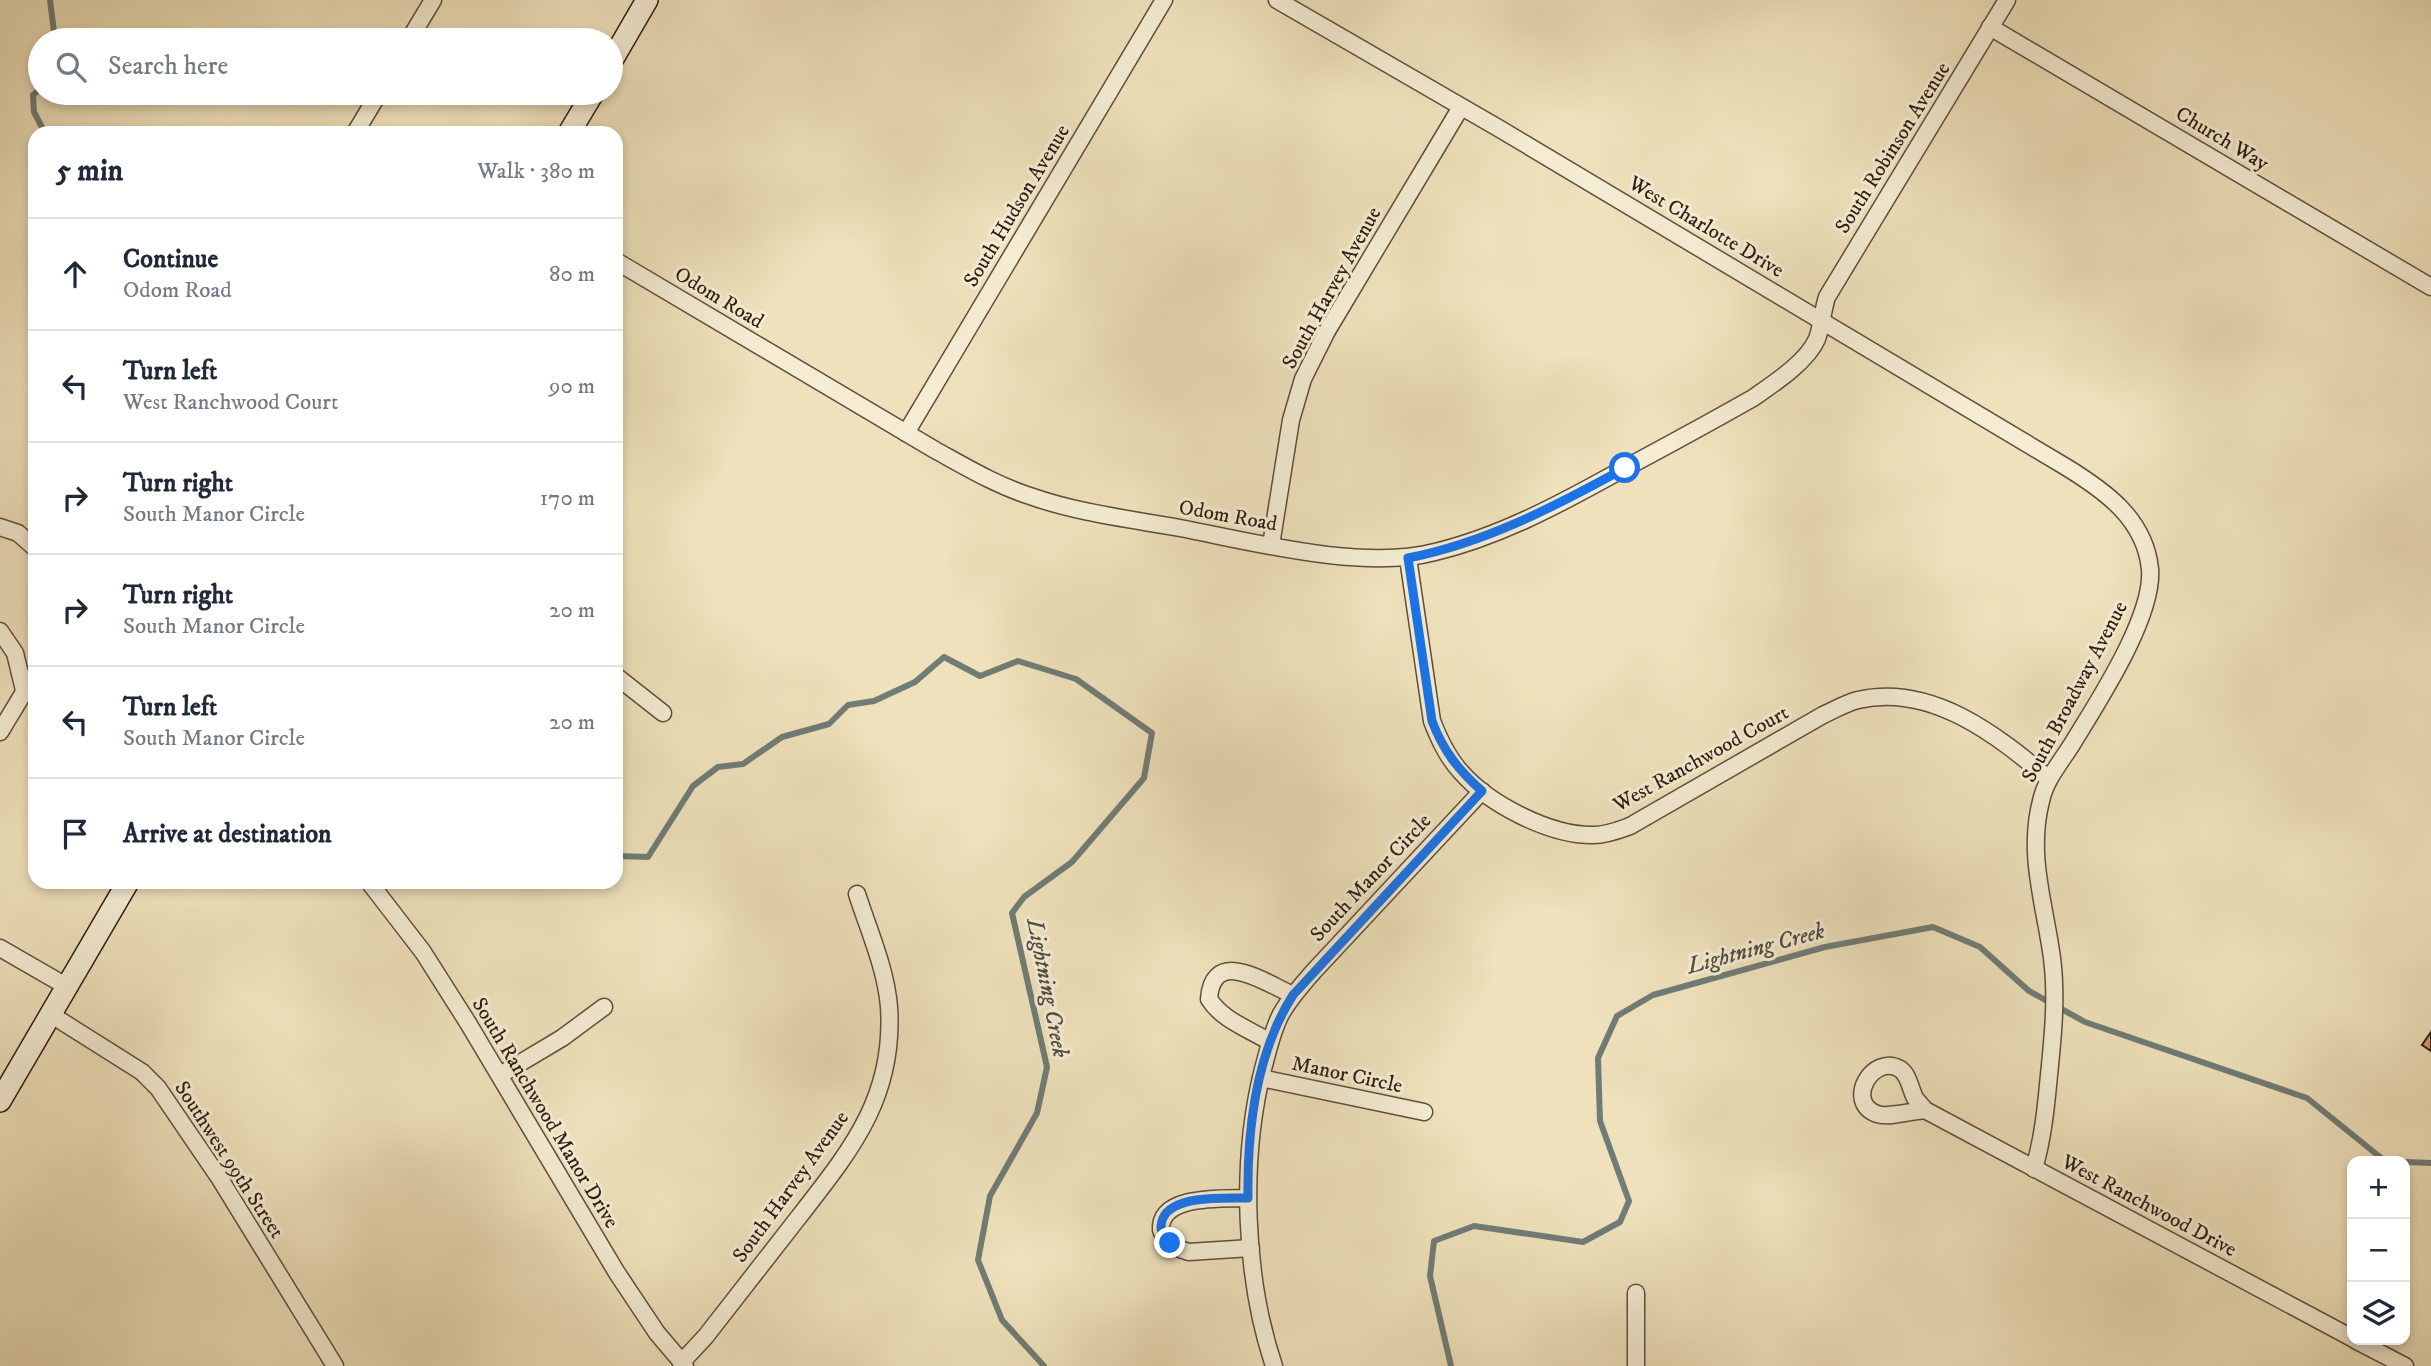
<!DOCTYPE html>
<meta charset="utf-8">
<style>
:root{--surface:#fff;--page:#f6f6f7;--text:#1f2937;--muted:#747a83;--line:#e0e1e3}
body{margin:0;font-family:"IM FELL DW Pica",serif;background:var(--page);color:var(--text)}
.controls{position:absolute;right:21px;bottom:21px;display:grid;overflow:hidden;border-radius:14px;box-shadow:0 4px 10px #0003}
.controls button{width:63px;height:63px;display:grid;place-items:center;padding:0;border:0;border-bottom:2px solid var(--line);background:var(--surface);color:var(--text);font:35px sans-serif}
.stop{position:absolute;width:21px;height:21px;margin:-16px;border:5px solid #1a73e8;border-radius:50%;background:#fff}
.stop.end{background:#1a73e8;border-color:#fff;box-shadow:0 2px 7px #0008}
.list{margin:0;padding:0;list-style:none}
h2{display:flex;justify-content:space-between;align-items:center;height:91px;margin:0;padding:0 28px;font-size:30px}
h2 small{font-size:23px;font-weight:400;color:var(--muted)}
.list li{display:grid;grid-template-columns:46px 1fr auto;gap:21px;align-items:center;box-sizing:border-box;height:112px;padding:0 28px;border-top:2px solid var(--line)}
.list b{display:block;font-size:26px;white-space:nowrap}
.list p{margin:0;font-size:23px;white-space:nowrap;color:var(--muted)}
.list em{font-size:23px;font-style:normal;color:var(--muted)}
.icon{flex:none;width:38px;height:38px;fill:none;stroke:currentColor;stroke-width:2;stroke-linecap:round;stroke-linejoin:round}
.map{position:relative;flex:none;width:2431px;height:1366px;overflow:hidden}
.search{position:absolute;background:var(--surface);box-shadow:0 4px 10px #0003;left:28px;top:28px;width:595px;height:77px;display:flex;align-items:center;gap:18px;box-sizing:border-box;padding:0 24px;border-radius:38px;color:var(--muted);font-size:26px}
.panel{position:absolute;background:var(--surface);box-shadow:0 4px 10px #0003;left:28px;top:126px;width:595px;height:763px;border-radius:21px}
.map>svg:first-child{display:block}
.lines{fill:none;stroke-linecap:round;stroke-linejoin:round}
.stream{stroke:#707c76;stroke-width:6}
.building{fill:#dc9582;stroke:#2f1d11;stroke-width:2}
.street-casing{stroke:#5f4e3c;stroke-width:19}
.secondary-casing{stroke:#2f1d11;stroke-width:24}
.street{stroke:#f4ecd3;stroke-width:16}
.secondary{stroke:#f4ecd3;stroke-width:21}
.route{stroke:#1a73e8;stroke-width:9}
.labels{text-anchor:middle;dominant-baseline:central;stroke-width:6;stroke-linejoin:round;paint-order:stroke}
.street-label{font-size:21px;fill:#2f1d11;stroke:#f4ecd3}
.water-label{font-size:23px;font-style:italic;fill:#504c43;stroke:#f4ecd3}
</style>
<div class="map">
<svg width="2431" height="1366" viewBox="0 0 2431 1366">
<rect width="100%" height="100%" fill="#eee1bb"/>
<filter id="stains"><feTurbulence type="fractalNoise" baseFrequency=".00286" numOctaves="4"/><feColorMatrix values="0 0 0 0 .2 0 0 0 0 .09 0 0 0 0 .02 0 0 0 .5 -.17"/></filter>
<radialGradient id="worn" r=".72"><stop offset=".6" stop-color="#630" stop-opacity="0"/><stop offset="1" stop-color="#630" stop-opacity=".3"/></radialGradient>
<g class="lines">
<g class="stream">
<path d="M50,0L55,40"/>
<path d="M40,89L33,95L34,112L45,133"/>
<path d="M616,856L648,857L693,786L718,767L743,764L782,737L829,724L848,705L874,701L915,682L944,657L980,676L1018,661L1076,679L1152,733L1144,778L1072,862L1024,897L1012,913L1047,1067L1037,1113L990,1196L978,1260L1002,1320L1044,1366"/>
<path d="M2405,1162L2431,1163"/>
<path d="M1451,1366L1430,1276L1434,1241L1474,1226L1583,1242L1620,1222L1629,1201L1600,1121L1598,1058L1617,1016L1653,995L1825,947L1933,927L1980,947L2029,991L2085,1022L2307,1098L2385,1161"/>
</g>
</g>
<path class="building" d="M2431,1032V1051L2422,1045Z"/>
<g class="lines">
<g class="street-casing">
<g id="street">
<path d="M1277,0L1500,129L2066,467C2105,491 2145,519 2150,569C2154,616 2099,700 2074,741C2062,761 2046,778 2041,801C2027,855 2045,905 2052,958C2057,997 2053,1036 2049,1075C2046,1107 2043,1138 2034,1169"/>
<path d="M1990,27L2431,287"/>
<path d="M409,40L433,0"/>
<path d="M355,133L379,93"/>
<path d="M616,261L935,450C966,467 996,485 1030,496C1078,513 1130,519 1180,528C1253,542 1363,571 1435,552C1498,537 1558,505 1614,474C1661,449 1707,424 1753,398C1773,384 1807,362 1817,339C1821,329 1823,309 1827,297L2007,0"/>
<path d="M906,433L1164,0"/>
<path d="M0,527L18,533L35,548"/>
<path d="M1271,545L1291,420L1303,379L1327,331L1461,107"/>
<path d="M1408,558L1432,721C1439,739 1447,757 1461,772C1489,804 1550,836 1594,835C1607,835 1619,830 1630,826L1823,715C1834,710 1846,703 1858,700C1931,683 1997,735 2049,779"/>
<path d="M0,631L15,653L24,690"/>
<path d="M616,676L663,713"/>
<path d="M0,732L35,674"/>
<path d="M369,882L423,952L468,1023L617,1273L657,1333L685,1366"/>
<path d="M0,948L66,986"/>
<path d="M50,1014L142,1072L158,1088L220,1179L335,1366"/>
<path d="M1270,1042C1249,1029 1222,1020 1209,999C1213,945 1267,984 1293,995"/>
<path d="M500,1075L562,1038L604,1007"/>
<path d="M1261,1078L1424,1112"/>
<path d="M1925,1110C1912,1111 1888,1118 1877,1114C1844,1102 1873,1053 1900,1069C1909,1075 1910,1088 1915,1098C1918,1102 1922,1106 1925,1110L2352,1338"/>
<path d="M1248,1198C1223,1199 1159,1194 1161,1230C1165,1243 1177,1249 1189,1252L1251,1248"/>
<path d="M1636,1293V1366"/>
<path d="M2355,1340L2405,1366"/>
<path d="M681,1363L706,1336C737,1296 768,1257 798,1218C850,1151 895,1098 889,1007C886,969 869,931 857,894"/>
<path d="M1274,1366C1244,1277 1240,1160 1263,1069C1268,1051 1272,1031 1281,1014C1290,998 1302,985 1314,971L1482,791"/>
</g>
</g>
<g class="secondary-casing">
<g id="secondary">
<path d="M611,62L647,0"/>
<path d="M569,133L593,93"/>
<path d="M0,1101L128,882"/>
</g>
</g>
<use href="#street" class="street"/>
<use href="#secondary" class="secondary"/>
</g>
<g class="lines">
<path class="route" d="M1170,1243C1163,1236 1158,1229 1163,1218C1174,1195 1225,1198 1248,1198C1247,1130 1256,1053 1293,995L1482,791C1458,770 1443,750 1432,721L1408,558C1485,543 1556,506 1625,468"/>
</g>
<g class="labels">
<g class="street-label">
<text transform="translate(2222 139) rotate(31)">Church Way</text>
<text transform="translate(1893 148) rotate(-58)">South Robinson Avenue</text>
<text transform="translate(1017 206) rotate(-59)">South Hudson Avenue</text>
<text transform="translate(1706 227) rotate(31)">West Charlotte Drive</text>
<text transform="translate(1332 288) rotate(-61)">South Harvey Avenue</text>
<text transform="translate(719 298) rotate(31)">Odom Road</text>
<text transform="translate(1228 516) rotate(10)">Odom Road</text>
<text transform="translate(2075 692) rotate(-62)">South Broadway Avenue</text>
<text transform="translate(1701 759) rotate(-29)">West Ranchwood Court</text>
<text transform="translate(1371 878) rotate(-47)">South Manor Circle</text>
<text transform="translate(1347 1075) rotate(12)">Manor Circle</text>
<text transform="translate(545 1113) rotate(59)">South Ranchwood Manor Drive</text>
<text transform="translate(229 1160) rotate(57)">Southwest 99th Street</text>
<text transform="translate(791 1187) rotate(-54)">South Harvey Avenue</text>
<text transform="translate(2149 1206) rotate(28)">West Ranchwood Drive</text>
</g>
<g class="water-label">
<text transform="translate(1756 949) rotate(-15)">Lightning Creek</text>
<text transform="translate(1047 988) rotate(79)">Lightning Creek</text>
</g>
</g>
<rect width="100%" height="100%" filter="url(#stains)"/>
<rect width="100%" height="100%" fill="url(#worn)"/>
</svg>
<div class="controls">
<button>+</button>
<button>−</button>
<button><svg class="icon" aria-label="layers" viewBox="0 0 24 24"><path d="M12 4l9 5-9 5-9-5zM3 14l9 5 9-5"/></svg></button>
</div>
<div class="stop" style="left:1625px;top:468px"></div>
<div class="stop end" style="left:1170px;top:1243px"></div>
<div class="search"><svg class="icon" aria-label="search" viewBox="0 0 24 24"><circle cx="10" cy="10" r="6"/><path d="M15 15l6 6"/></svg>Search here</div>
<section class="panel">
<h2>5 min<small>Walk · 380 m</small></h2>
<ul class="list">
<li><svg class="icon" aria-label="ahead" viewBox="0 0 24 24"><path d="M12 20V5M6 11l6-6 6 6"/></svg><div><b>Continue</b><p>Odom Road</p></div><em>80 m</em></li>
<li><svg class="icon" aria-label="left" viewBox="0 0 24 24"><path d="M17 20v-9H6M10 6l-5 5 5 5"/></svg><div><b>Turn left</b><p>West Ranchwood Court</p></div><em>90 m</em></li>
<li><svg class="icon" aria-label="right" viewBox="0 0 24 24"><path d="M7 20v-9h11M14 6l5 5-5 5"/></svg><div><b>Turn right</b><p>South Manor Circle</p></div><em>170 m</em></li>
<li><svg class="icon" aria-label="right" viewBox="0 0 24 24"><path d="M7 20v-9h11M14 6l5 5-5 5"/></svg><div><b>Turn right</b><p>South Manor Circle</p></div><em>20 m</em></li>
<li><svg class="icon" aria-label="left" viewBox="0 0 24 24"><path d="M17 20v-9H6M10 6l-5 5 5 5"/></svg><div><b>Turn left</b><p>South Manor Circle</p></div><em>20 m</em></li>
<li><svg class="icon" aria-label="arrive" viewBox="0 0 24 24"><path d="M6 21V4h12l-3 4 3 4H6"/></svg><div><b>Arrive at destination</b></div></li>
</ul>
</section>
</div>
